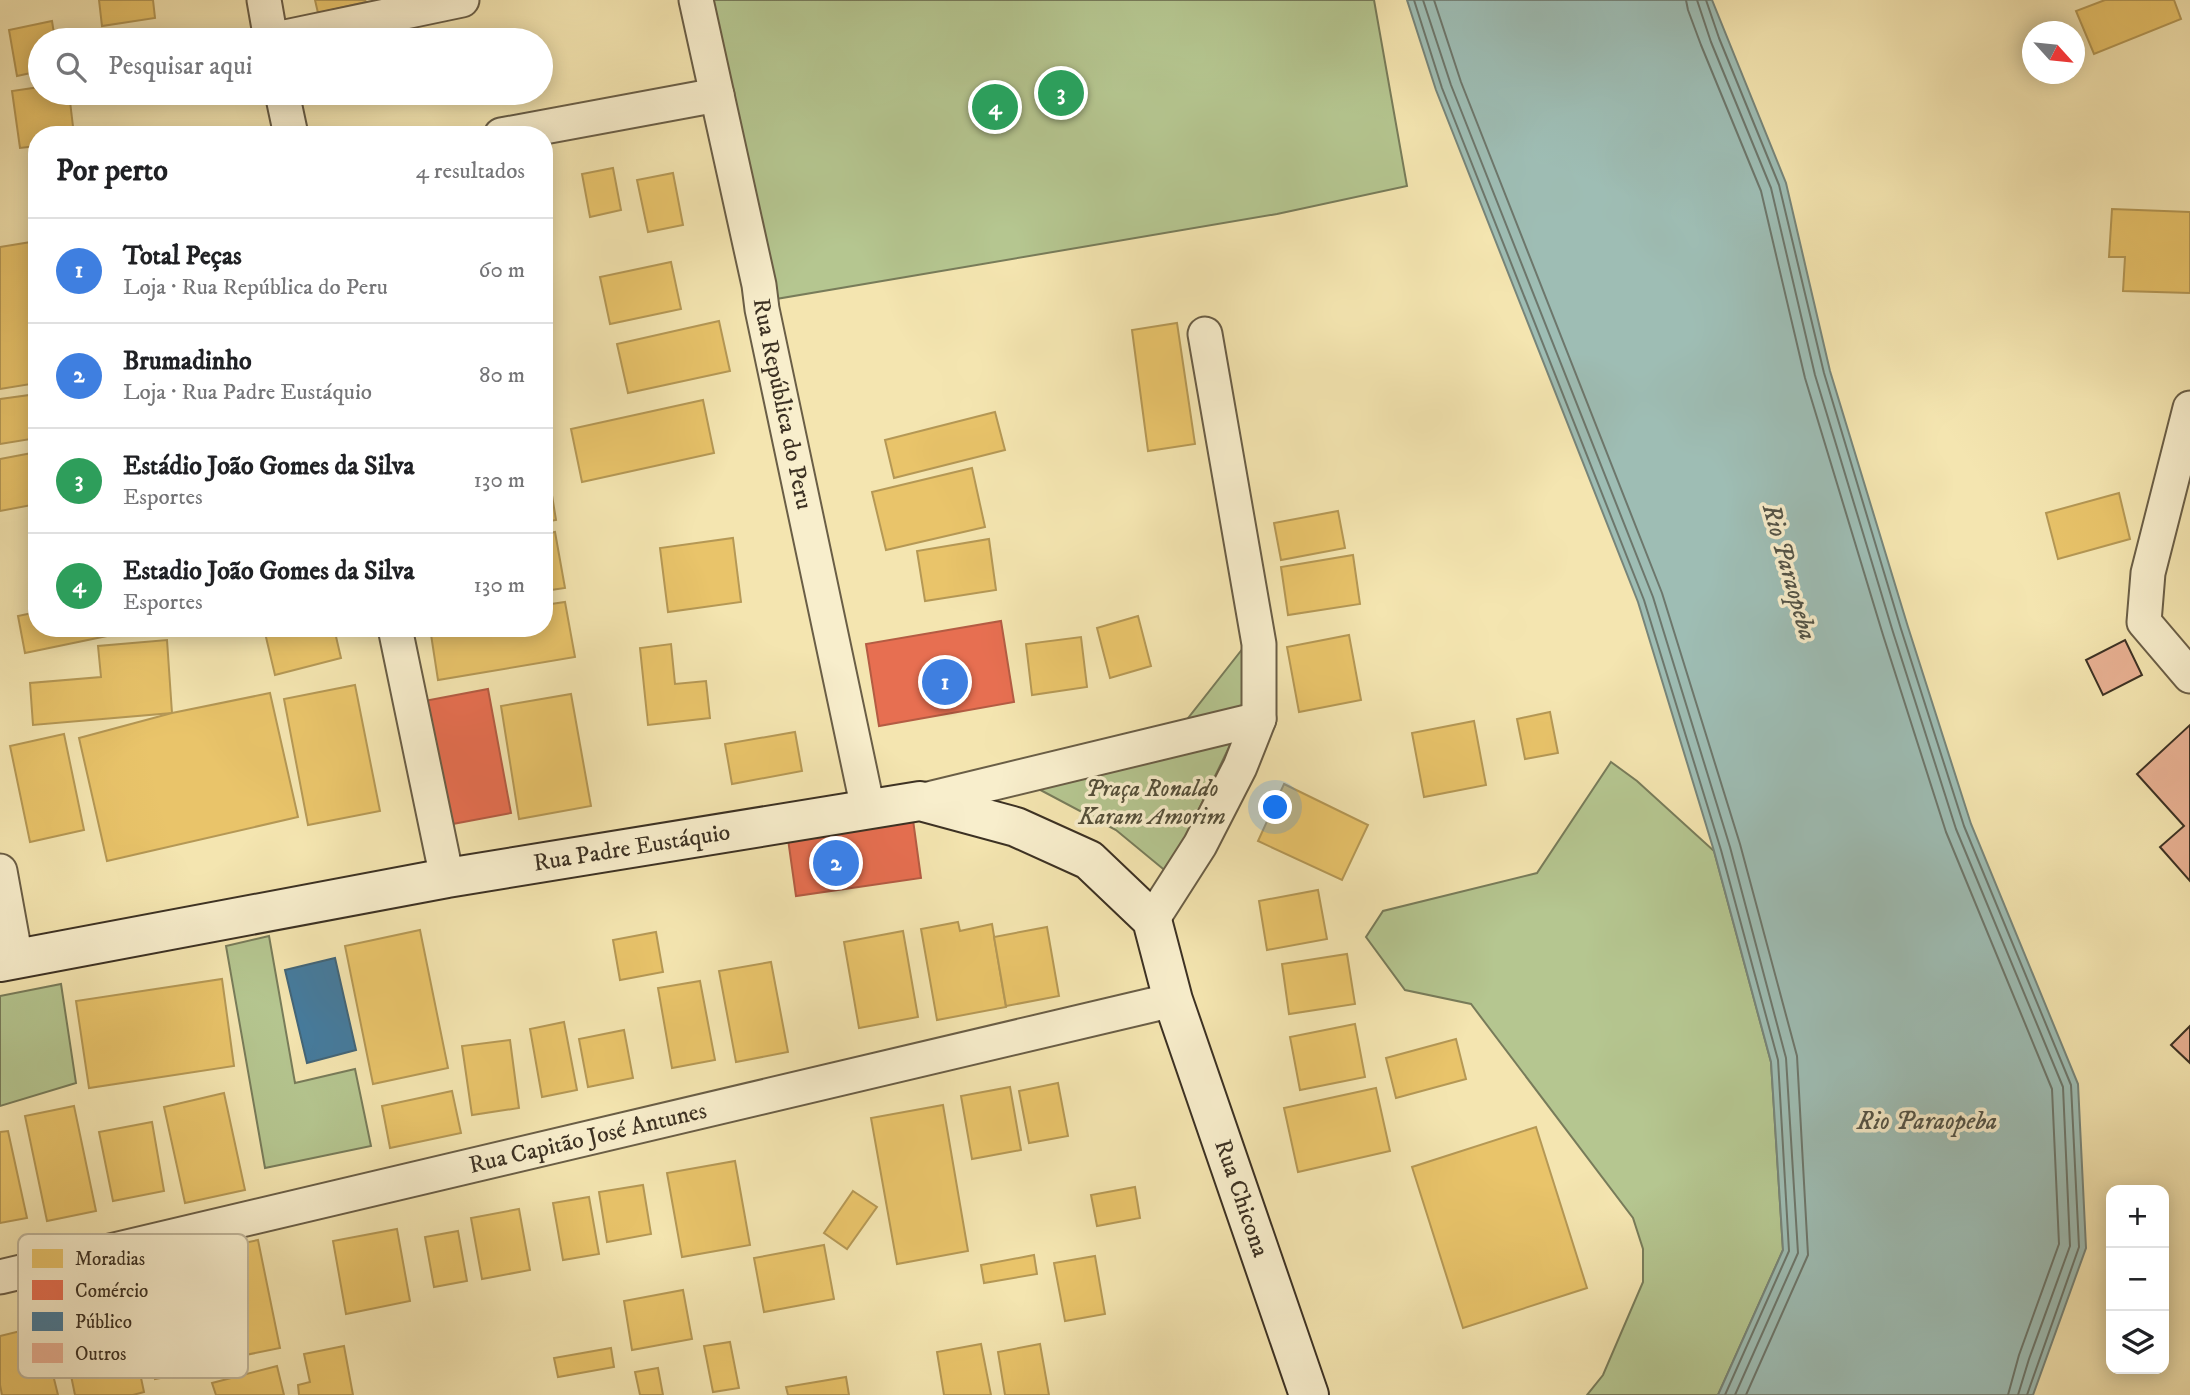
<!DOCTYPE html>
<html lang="pt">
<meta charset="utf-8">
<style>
:root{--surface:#fff;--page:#f6f6f6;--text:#202124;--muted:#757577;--line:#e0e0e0;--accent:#8f2418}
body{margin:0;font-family:"IM FELL DW Pica",serif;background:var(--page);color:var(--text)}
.controls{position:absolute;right:21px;bottom:21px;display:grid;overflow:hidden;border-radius:14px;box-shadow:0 4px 18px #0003}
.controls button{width:63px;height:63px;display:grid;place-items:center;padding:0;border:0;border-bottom:2px solid var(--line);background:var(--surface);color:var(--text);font:35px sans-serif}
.compass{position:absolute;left:2022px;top:21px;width:63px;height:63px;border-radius:50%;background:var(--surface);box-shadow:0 4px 18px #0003;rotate:117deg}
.you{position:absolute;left:1276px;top:808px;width:24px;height:24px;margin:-18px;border:5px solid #fff;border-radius:50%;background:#1a73e8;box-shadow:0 0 0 10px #1a73e833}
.badge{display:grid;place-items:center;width:46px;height:46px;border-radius:50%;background:var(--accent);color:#fff;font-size:23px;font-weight:700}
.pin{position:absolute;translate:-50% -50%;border:4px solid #fff;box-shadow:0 2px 7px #0006}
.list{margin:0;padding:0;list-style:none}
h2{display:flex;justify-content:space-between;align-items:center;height:91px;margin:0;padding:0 28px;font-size:30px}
h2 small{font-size:23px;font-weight:400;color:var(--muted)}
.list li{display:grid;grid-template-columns:46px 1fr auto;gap:21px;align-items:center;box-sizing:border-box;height:105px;padding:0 28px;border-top:2px solid var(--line)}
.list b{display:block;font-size:26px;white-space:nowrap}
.list p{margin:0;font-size:23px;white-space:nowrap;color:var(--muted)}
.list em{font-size:23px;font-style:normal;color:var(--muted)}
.icon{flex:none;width:38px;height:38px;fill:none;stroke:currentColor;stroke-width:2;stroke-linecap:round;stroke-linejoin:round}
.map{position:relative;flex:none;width:2190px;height:1395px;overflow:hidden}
.search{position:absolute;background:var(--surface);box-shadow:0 4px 18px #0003;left:28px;top:28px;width:525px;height:77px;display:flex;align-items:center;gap:18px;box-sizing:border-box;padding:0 24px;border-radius:38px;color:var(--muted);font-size:26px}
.panel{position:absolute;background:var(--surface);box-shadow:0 4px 18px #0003;left:28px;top:126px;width:525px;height:511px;border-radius:28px}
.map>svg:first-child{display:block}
.green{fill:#b5c690;stroke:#787c5a;stroke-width:2}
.water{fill:#9ebdb4;stroke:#77857a;stroke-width:2}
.homes{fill:#e9c46a;stroke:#b59855;stroke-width:2}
.shops{fill:#e76f51;stroke:#b45c43;stroke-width:2}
.public{fill:#457b9d;stroke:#426578;stroke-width:2}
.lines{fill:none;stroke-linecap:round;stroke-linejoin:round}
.shore{stroke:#6d776c;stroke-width:2}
.building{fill:#e9b193;stroke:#3c3123;stroke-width:2}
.street-casing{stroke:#6a5e46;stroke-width:37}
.secondary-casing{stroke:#3c3123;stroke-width:42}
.street{stroke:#f8eecc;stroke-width:33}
.secondary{stroke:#f8eecc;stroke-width:38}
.labels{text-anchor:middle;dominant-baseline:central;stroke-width:7;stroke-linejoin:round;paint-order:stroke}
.street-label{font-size:24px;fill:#3c3123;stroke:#f8eecc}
.park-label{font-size:24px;font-style:italic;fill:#544f39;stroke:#f8eecc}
.water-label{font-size:26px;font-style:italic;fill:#545447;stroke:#f8eecc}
.key{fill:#f8eecc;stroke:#c0b599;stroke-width:2}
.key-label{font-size:19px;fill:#3c3123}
</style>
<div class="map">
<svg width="2190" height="1395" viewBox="0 0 2190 1395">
<rect width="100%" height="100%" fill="#f4e5b0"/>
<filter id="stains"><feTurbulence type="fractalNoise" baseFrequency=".00286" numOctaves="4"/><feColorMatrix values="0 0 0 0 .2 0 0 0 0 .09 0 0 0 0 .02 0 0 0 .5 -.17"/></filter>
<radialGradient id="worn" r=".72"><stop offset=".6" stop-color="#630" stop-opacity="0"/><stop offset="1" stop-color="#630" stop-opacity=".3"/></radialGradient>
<g class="green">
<path d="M713,0H1374L1407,186L1277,214L770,300Z"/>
<path d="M1251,638L1252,714L1178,731Z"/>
<path d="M1234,737L1168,873L1116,830L1031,785Z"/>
<path d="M1611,762L1637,781L1714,851L1771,1062L1783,1250L1718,1395H1587L1603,1375L1643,1282V1249L1633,1218L1471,1004L1405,990L1366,937L1383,911L1537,873Z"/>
<path d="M269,936L295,1083L355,1069L371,1146L265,1168L226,946Z"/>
<path d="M61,984L76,1083L0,1106V996Z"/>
</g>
<path class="water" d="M1407,0H1712L1786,183L1830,371L1908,627L1971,824L2078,1084L2086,1248L2033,1395H1718L1783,1250L1771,1062L1714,851L1638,602L1436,90Z"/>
<g class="homes">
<path d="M99,0H153L155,18L102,26Z"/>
<path d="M315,0H365L366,2L318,13Z"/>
<path d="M2105,0H2174L2181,19L2094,54L2076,11Z"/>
<path d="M52,21L55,40H40V71L17,76L9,30Z"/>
<path d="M40,87V93H69L74,135H37V146L20,148L12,91Z"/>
<path d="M613,168L621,210L590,217L582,174Z"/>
<path d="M673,173L683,225L648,232L637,180Z"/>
<path d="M2112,209L2190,212V293L2123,291L2125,257H2109Z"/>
<path d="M544,214H548L551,253L544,254Z"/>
<path d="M37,241V383L0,389V247Z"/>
<path d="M671,262L681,309L610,324L600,277Z"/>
<path d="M719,321L730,371L628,393L617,344Z"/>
<path d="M1177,323L1195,444L1148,451L1132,330Z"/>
<path d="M37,394V438L0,444V399Z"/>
<path d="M703,400L714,453L582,482L571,429Z"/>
<path d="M995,412L1005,450L894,478L885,440Z"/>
<path d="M544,446L556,520L544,522Z"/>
<path d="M37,452V504L0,511V459Z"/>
<path d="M972,468L985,527L886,550L872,492Z"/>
<path d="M2119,493L2130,539L2058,559L2046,513Z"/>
<path d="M1338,511L1345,548L1281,560L1274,523Z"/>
<path d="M555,532L565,588L544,591V534Z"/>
<path d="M733,538L741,602L668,612L660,548Z"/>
<path d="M989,539L996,590L925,601L917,551Z"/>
<path d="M1353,555L1360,604L1288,615L1281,567Z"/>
<path d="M565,602L575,657L438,680L430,628H544V605Z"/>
<path d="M37,612V628L136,630L25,653L18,616Z"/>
<path d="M1138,616L1151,666L1110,678L1097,628Z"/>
<path d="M282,628H334L341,658L275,675L265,633Z"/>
<path d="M1349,635L1361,700L1299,712L1287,647Z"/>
<path d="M1081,637L1087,687L1032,695L1026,644Z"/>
<path d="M167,640L172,713L33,725L30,683L101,677L98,646Z"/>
<path d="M671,644L675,684L706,681L710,718L648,725L640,648Z"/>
<path d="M355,685L380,811L308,825L284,699Z"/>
<path d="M270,693L298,817L107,861L79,738L172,713Z"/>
<path d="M571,694L591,806L519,819L501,706Z"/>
<path d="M1550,712L1558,753L1525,759L1517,719Z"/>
<path d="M1474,721L1486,785L1424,797L1412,733Z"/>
<path d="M795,732L802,771L732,784L725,744Z"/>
<path d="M64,734L84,830L30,842L10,746Z"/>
<path d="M1284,784L1368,825L1342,880L1258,841Z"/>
<path d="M1318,890L1327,939L1267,950L1259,901Z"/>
<path d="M958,922L960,931L992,924L1006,1007L937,1020L921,929Z"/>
<path d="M1047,927L1059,996L1006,1006L994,937Z"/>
<path d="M420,930L448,1068L373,1084L345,946Z"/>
<path d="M903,931L918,1017L859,1028L844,942Z"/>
<path d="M656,932L663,972L620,980L613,940Z"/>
<path d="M1347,954L1355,1004L1289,1014L1282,964Z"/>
<path d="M771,962L788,1052L736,1062L719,971Z"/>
<path d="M222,979L234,1066L89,1088L76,1001Z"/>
<path d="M700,981L715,1060L672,1068L658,988Z"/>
<path d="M564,1022L577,1090L542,1097L530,1029Z"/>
<path d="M1355,1024L1365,1077L1300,1090L1290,1037Z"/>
<path d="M624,1030L633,1078L588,1087L579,1039Z"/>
<path d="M1456,1039L1466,1079L1396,1098L1386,1058Z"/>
<path d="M510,1040L519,1108L472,1115L462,1046Z"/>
<path d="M1058,1083L1068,1136L1029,1143L1019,1091Z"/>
<path d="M1010,1087L1021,1150L972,1159L961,1096Z"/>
<path d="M1376,1088L1390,1151L1298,1172L1284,1108Z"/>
<path d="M452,1091L461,1133L390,1148L382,1106Z"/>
<path d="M224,1093L245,1190L185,1203L164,1107Z"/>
<path d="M943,1105L968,1251L897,1264L871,1118Z"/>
<path d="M74,1106L96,1211L47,1221L25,1116Z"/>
<path d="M152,1122L164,1191L113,1201L99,1132Z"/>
<path d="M1536,1127L1587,1288L1463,1328L1412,1167Z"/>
<path d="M8,1131L27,1218L0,1223V1132Z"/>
<path d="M735,1161L750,1245L682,1257L667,1173Z"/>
<path d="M643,1185L651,1234L607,1242L599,1192Z"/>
<path d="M1135,1187L1140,1218L1097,1226L1091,1195Z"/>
<path d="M853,1191L877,1207L847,1249L824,1233Z"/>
<path d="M589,1197L599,1254L563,1260L553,1203Z"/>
<path d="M519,1209L530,1270L482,1279L471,1218Z"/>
<path d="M397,1229L410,1301L346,1314L333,1241Z"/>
<path d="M458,1231L467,1281L434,1287L425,1237Z"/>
<path d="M258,1240L280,1348L216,1361L195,1253Z"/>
<path d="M824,1245L834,1299L764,1312L754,1258Z"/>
<path d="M1034,1255L1037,1274L984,1283L981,1265Z"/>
<path d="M1095,1256L1105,1314L1065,1321L1054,1263Z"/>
<path d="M683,1290L692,1339L632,1350L624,1301Z"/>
<path d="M189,1291L203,1370L155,1379L141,1299Z"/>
<path d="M125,1302L144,1392L133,1395H75L59,1317Z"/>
<path d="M41,1326L58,1395H2L0,1385V1336Z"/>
<path d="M730,1342L739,1388L713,1392L704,1346Z"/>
<path d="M981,1344L991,1395H944L937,1352Z"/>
<path d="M1040,1344L1049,1395H1005L998,1352Z"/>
<path d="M344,1346L353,1395H299L298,1385L310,1382L304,1354Z"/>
<path d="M611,1348L614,1367L558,1377L554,1358Z"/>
<path d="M277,1366L284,1395H216L212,1383Z"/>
<path d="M658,1368L663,1395H640L635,1372Z"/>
<path d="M846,1377L849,1395H788L786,1387Z"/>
</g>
<g class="shops">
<path d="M1001,621L1014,702L879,726L866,644Z"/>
<path d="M488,689L511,813L442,826L419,702Z"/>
<path d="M913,820L921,878L796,896L788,839Z"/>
</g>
<path class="public" d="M335,958L356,1050L307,1063L285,970Z"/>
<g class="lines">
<g class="shore">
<path d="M1414,0L1442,88L1644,600L1721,850L1778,1060L1789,1251L1725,1395"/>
<path d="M1423,0L1451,85L1653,597L1730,847L1786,1058L1798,1253L1735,1395"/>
<path d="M1434,0L1461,82L1662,593L1740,844L1797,1056L1808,1255L1746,1395"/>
<path d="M1686,0L1688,10L1701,45L1761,191L1805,378L1883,635L1946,832L2052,1089L2059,1244L2019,1355L2008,1395"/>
<path d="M1697,0L1711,42L1771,188L1815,375L1893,632L1956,829L2063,1087L2070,1246L2029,1359L2018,1395"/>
<path d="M1706,0L1719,38L1779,185L1824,373L1901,629L1964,826L2071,1085L2079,1247L2027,1395"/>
</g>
</g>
<g class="building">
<path d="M2125,640L2142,675L2103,695L2086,660Z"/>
<path d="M2190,725V881L2160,847L2184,826L2137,774Z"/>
<path d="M2190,1026V1063L2171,1045Z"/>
</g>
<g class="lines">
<g class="street-casing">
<g id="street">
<path d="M264,0L271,40L462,0"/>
<path id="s1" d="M696,0L759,285L762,309L868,809"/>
<path d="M282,93L291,135"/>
<path d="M501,135L717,95"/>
<path d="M2190,408L2148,573L2144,622L2190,676"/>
<path d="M395,628L447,878"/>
<path d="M920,801L1259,719"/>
<path d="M0,871L16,959"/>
<path d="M1152,920L1200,845L1240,767L1259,719V644L1205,334"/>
<path id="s2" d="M0,1277L1173,1000"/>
</g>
</g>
<g class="secondary-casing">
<g id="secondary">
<path id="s3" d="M0,962L447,878L920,801L1016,827L1089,860L1152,920L1173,1000L1309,1395"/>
</g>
</g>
<use href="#street" class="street"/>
<use href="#secondary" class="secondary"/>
</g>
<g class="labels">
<g class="street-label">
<text stroke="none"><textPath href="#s1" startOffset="413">Rua República do Peru</textPath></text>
<text stroke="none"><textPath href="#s3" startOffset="642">Rua Padre Eustáquio</textPath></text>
<text stroke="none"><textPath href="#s2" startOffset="604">Rua Capitão José Antunes</textPath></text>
<text stroke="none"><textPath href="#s3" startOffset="1493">Rua Chicona</textPath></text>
</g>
<g class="park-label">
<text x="1152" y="789">Praça Ronaldo<tspan x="1152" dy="28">Karam Amorim</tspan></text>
</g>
<g class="water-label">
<text transform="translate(1789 572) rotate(74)">Rio Paraopeba</text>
<text x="1927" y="1121">Rio Paraopeba</text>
</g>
</g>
<rect x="18" y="1234" width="230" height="144" rx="10" class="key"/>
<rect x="32" y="1249" width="31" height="19" fill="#e9c46a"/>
<rect x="32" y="1280" width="31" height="20" fill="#e76f51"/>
<rect x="32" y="1312" width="31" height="19" fill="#457b9d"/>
<rect x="32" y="1343" width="31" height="20" fill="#e9b193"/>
<g class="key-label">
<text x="75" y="1265">Moradias</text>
<text x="75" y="1297">Comércio</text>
<text x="75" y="1328">Público</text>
<text x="75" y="1360">Outros</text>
</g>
<rect width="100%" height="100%" filter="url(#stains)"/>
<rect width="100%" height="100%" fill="url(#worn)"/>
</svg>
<div class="controls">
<button>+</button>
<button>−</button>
<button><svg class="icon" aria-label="layers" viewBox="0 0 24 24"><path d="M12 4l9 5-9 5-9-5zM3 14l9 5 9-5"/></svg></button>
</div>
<svg class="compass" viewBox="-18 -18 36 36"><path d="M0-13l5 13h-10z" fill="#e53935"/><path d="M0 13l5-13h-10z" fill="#757577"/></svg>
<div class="you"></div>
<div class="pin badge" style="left:945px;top:682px;background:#3f7fe0">1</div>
<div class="pin badge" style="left:836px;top:863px;background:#3f7fe0">2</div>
<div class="pin badge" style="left:1061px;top:93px;background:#2e9e5b">3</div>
<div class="pin badge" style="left:995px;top:107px;background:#2e9e5b">4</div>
<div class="search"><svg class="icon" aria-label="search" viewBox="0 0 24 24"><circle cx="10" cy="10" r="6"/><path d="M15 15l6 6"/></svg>Pesquisar aqui</div>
<section class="panel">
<h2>Por perto<small>4 resultados</small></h2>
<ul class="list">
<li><span class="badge" style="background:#3f7fe0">1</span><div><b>Total Peças</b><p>Loja · Rua República do Peru</p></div><em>60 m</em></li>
<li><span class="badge" style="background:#3f7fe0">2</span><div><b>Brumadinho</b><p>Loja · Rua Padre Eustáquio</p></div><em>80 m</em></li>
<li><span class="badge" style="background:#2e9e5b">3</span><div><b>Estádio João Gomes da Silva</b><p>Esportes</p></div><em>130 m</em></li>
<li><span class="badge" style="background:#2e9e5b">4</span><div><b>Estadio João Gomes da Silva</b><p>Esportes</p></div><em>130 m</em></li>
</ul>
</section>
</div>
